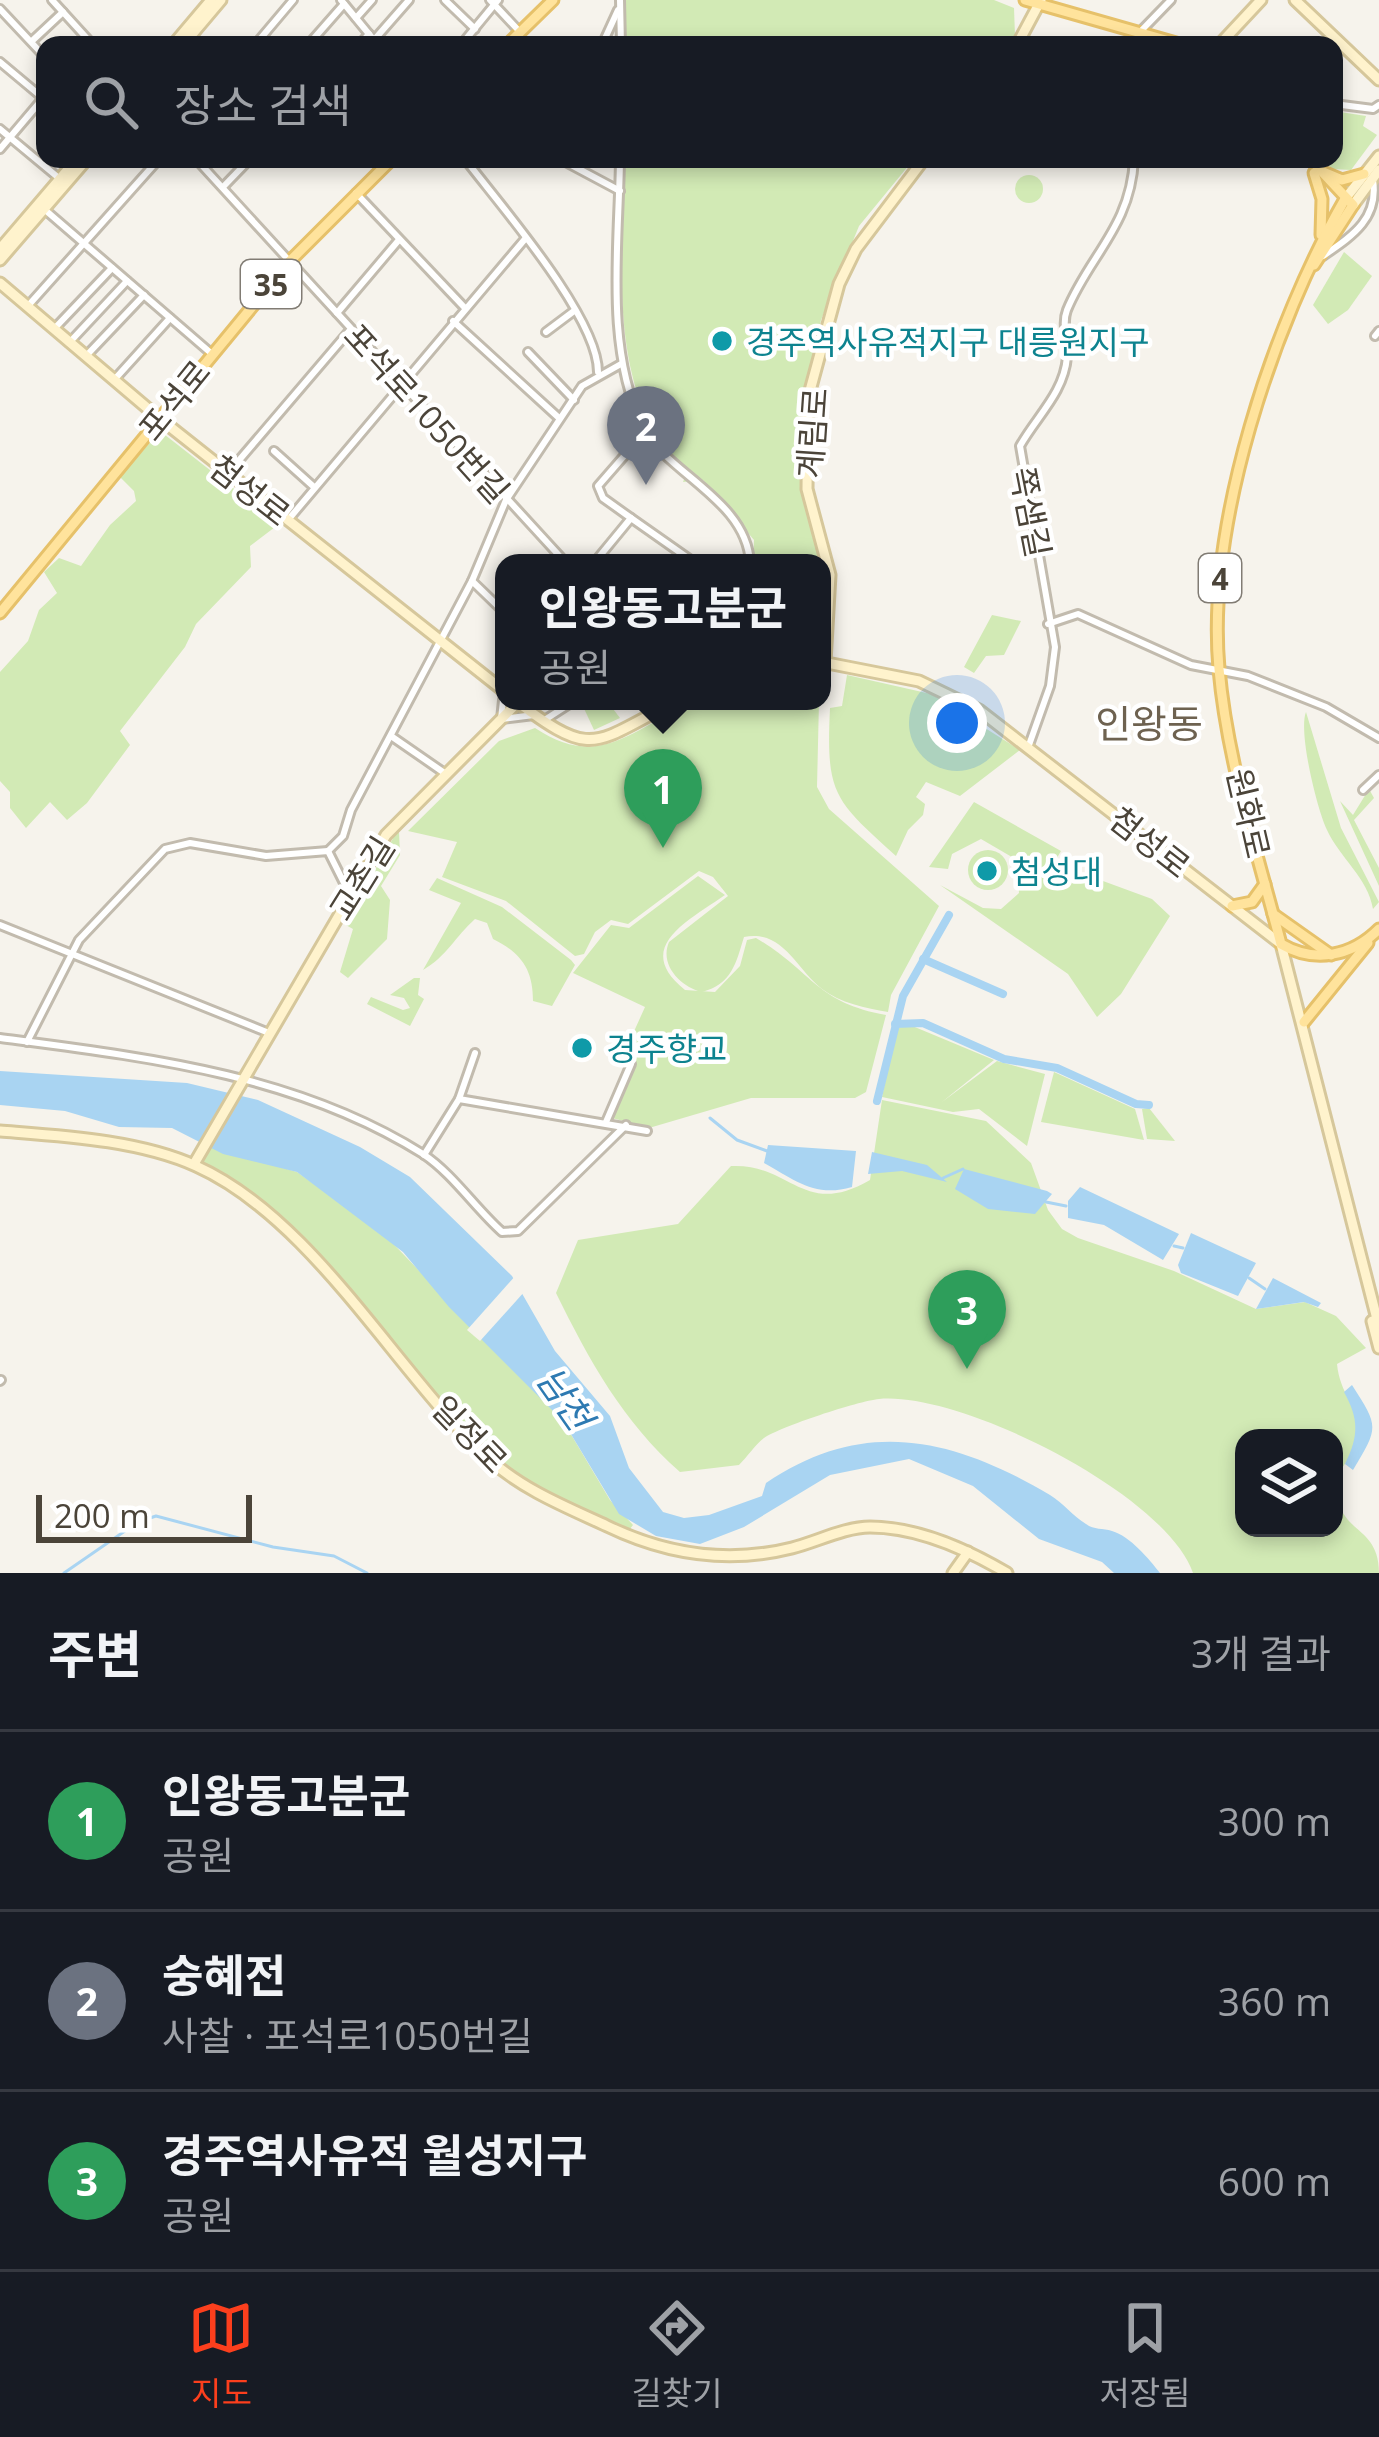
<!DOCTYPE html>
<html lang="ko">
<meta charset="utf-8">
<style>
:root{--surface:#171b24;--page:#242831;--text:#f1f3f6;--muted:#9ea1a6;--line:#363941;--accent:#fc3f1d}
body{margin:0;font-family:"Open Sans","Noto Sans KR",sans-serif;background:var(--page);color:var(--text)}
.controls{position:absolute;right:36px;bottom:36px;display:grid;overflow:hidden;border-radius:24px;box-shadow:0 6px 18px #0003}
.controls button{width:108px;height:108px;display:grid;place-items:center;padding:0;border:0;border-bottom:3px solid var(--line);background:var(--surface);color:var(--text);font:60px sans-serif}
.scale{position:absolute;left:36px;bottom:30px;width:216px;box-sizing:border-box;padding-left:12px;border:6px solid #4b4439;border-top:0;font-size:33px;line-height:42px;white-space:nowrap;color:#4b4439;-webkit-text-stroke:9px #fff;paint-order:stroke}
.you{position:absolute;left:957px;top:723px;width:42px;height:42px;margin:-30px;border:9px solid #fff;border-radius:50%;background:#1a73e8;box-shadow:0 0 0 18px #1a73e833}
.badge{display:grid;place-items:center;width:78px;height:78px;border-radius:50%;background:var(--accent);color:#fff;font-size:39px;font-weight:700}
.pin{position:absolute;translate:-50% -99px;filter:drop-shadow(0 3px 6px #0008)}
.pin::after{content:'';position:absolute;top:63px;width:42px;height:36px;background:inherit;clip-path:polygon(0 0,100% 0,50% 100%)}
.popup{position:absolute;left:495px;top:554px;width:336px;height:156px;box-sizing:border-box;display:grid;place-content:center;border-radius:24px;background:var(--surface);filter:drop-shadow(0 3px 9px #0005);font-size:39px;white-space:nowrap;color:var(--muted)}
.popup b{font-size:45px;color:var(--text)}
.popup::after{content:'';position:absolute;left:50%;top:100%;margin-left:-24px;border:24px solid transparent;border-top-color:var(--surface)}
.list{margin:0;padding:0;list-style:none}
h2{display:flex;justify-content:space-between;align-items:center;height:156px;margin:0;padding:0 48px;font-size:51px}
h2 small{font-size:39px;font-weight:400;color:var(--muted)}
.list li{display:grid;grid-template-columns:78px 1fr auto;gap:36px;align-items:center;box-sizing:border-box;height:180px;padding:0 48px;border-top:3px solid var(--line)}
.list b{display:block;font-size:45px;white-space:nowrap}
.list p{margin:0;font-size:39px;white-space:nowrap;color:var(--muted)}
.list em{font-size:39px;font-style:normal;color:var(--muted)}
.icon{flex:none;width:66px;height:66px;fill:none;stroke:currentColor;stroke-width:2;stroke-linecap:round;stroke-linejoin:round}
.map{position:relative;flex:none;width:1379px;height:1573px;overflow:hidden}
.search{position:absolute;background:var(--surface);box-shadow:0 6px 18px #0003;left:36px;right:36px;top:36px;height:132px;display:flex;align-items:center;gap:30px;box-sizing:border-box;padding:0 42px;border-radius:24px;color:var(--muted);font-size:45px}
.sheet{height:696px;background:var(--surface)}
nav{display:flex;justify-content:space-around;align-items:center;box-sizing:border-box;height:168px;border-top:3px solid var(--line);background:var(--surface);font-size:33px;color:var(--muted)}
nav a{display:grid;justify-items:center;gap:6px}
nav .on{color:var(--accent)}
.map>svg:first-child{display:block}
.green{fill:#d2eab5;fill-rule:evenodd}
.water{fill:#a9d4f2}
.pier{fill:#f6f3ec}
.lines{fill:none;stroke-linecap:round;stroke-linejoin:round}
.stream{stroke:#a9d4f2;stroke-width:3}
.canal{stroke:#a9d4f2;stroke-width:8}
.street-casing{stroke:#c2bbae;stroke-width:12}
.secondary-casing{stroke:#d6c79b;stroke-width:15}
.primary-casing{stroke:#e6c16a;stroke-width:15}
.street{stroke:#fff;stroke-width:6}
.secondary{stroke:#fff3cd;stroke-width:9}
.primary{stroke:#ffe39c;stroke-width:9}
.culture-dot{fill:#0f9aa8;stroke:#fff;stroke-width:4.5}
.labels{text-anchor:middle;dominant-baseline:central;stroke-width:9;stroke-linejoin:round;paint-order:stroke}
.shield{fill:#fff;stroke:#817c74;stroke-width:3}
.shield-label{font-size:30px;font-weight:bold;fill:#4b4439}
.culture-label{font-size:33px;fill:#0d838f;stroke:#fff;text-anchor:start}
.street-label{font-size:33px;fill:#4b4439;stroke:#fff}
.water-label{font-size:36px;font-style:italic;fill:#2e7ab2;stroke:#fff}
.quarter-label{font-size:39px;fill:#6e6250;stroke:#fff}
</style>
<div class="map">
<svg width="1379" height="1573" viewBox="0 0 1379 1573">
<rect width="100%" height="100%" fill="#f6f3ec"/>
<g class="green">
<path d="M626,0H994L1014,8L1015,36L1008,45H626Z"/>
<path d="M1334,111L1366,116L1363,126L1377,135L1351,170L1332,169L1323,159H1334Z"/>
<path d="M624,159H914L859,226L821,320L797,445L819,563H753L754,540L703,480L683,482L686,474L668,459L670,448C608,390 622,240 624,159Z"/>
<circle cx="1029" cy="189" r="14"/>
<path d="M1344,252L1372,276L1348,310L1328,324L1313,305Z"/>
<path d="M160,431L279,524L250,546L251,567L196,624L185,647L120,731L130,745L87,803L67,820L50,802L26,828L10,808V792L0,781V672L28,641L39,610L57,593L44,572L59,558L81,566L110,525L136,501L134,491L120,477Z"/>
<path d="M992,615L1021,621L1004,655L986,656L974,673L964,667Z"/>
<path d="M847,675L931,694L1020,750L960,796L926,782L916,797L925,804L923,815L908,830L896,856C833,799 826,794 830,708L842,706Z"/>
<path d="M607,701L620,718L594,730L581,702Z"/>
<path d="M695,701H819L817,787L829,809L939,906L891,995L888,1012C866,1008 840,1003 822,989C797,970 783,929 744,937C736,963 732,984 702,992C681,987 659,965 669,942L728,896L713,877L699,871L628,924L611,920L595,932L584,954L575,956L506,901L442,877L457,842L408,831L499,741L535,728C601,772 634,727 695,701Z"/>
<path d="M1306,712L1341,828L1379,902L1373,909C1368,878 1340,858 1327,830C1317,809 1298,732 1306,712Z"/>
<path d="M478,751L399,832L400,855L381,886L390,900L387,939L348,978L340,972L353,929L344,924L403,821Z"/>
<path d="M1369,789L1374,798L1354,820L1379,868V886L1340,801L1353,815Z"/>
<path d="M974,802L1061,851L1054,863L1152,899L1170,916L1121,994L1097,1017L1068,974L940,885L983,908L1001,909L1019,893L1017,860L981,839L952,854L948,869L929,867Z"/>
<circle cx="988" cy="870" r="20"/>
<path d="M698,876L725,895C690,920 631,947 685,990L715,992L740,966L747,940L756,938C811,970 816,1003 886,1015L866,1092L855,1098H751L649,1128L612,1118L633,1065L622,1058L645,1007L573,973L611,925L629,928Z"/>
<path d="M437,878L502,907L571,960L575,965L552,1006L533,1001C533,969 521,953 493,939L487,923L475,919C455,937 447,956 423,970L461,903L429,890Z"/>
<path d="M414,978H420L418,995L424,999L410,1026L367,1004L371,997L403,1010L410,1008L404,998L390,995Z"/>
<path d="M910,1025L994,1060L942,1102L997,1061L1045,1074L1027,1146L979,1109L953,1112L882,1097L896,1028Z"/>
<path d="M1054,1072L1135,1109L1144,1140L1041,1122Z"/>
<path d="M882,1100L986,1121L1031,1163L1048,1210L1062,1229L1078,1238L1174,1271L1256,1309L1305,1302L1336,1316L1366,1348L1337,1364C1340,1395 1358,1404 1357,1434C1355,1465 1330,1464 1339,1503C1347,1533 1379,1530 1379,1573H1193C1166,1494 960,1391 879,1399C858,1401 780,1427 764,1438C755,1445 747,1457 739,1465L680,1472C623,1422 589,1360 556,1293L578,1240L678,1224L731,1166C791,1163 803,1219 870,1180ZM1244,1438H1334V1528H1244Z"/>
<path d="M1149,1108L1175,1141L1147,1139L1142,1109Z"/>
<path d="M205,1145L297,1172L383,1233L563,1421L610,1500L633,1525L626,1534L521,1485L488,1458L367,1317L261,1209L194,1164Z"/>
</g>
<g class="water">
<path d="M0,1071L187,1083L258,1100L360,1147L410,1177L512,1276L555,1351L610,1416L629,1468L663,1512L684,1518L709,1515L762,1496L766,1483C864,1416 954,1438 1050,1495C1063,1503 1073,1516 1086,1524C1094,1530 1103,1528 1112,1531C1130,1536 1149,1559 1160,1573H1114L1102,1562L1039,1539L973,1486L909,1459L830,1475L744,1527L700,1544L656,1536L619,1514L563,1421L449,1307L403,1252L297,1172L223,1154L172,1128L119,1127L65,1111L0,1105Z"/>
<path d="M768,1145L856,1151L852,1187C815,1198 795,1180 764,1163Z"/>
<path d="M872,1152L927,1165L947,1182L902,1171L868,1174Z"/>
<path d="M964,1169L1047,1191L1052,1194L1035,1214L988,1209L955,1189Z"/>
<path d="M1080,1187L1179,1234L1163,1260L1104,1225L1068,1218V1201Z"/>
<path d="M1191,1233L1256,1263L1238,1296L1181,1273L1178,1265Z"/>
<path d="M1273,1278L1321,1303L1318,1307L1304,1302L1256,1309Z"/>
<path d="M1352,1385C1379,1427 1379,1427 1353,1470L1345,1464C1359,1436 1359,1419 1344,1392Z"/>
</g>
<path class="pier" d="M517,1274L525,1291L480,1341L467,1330Z"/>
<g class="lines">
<g class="stream">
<path d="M710,1118L737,1140L767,1151"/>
<path d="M943,1178L963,1169"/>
<path d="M1046,1202L1066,1206"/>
<path d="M1174,1246L1183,1248"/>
<path d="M1249,1278L1265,1289"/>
<path d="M64,1573L138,1522L156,1516L273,1547L334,1556L367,1573"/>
</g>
<g class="canal">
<path d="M923,959L1003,994"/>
<path d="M895,1024L923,1023L1004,1059L1057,1068L1136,1104L1149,1105"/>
<path d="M877,1101L903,996L949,915"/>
</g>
<g class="street-casing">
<g id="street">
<path d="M52,0L93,45"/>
<path d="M341,0L378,45"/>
<path d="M445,0L475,29"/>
<path d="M490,0L520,32"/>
<path d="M620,0L621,45"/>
<path d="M0,9L45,57"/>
<path d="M356,18L372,0"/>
<path d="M1140,32L1171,0"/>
<path d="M374,40L409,0"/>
<path d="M32,41L63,12"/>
<path d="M255,45L293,0"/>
<path d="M308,45L344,4"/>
<path d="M359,45L369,34"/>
<path d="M461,45L498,0"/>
<path d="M602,45L618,10"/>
<path d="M0,62L43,98"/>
<path d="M1334,104L1373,109L1379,105"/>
<path d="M0,129L60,179"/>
<path d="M0,149L45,96"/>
<path d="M196,159L566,563"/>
<path d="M465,159C500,205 598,317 598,372"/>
<path d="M560,159L620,191"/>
<path d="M620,159C619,244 604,348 643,427C666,473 747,500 750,563"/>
<path d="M223,187L250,159"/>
<path d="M356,193L464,307"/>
<path d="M44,209L212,354"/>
<path d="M1323,256C1352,236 1379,219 1373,180"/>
<path d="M27,307L159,159"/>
<path d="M337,313L398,241"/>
<path d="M453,321L559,418"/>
<path d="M54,329L112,268"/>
<path d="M546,332L574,311"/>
<path d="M1375,336L1379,331"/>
<path d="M69,343L127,281"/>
<path d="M528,352L574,400"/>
<path d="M86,356L144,295"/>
<path d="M114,380L170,318"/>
<path d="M274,451L314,487"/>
<path d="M229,472L351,329"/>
<path d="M631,518L603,498L598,486L645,432"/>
<path d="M288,520L525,239"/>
<path d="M594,563L631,518L695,563"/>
<path d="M472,581L504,612"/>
<path d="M1048,624L1078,614L1191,665L1248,676L1326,707L1379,738"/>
<path d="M504,691L501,719L534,715"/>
<path d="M543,721L574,701"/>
<path d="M391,736L443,772"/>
<path d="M1029,745L1050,686L1055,647L1020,446C1036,417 1064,393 1067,357C1069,342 1061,325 1067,310C1089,256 1131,226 1134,159"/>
<path d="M1363,790L1379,775"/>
<path d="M328,851L343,836L351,810L472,581L506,500L582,386L621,364"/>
<path d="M0,925L269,1033"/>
<path d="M0,1038C145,1057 296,1074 423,1154C453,1174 475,1208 502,1232L518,1231L626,1125"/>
<path d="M27,1042L79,940L165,849L190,843L266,856L328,851L350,895"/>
<path d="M459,1099L647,1131"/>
<path d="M606,1122L631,1064"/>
<path d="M424,1155L459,1099L475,1053"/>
<path d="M0,1381L1,1380"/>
</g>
</g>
<g class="secondary-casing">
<g id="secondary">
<path d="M1295,0L1379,80"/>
<path d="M173,45L211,0"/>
<path d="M183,45L221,0"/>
<path d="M1017,45L1041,0"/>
<path d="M1219,45L1261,0"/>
<path d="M1345,199L1379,156"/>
<path d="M1353,205L1379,170"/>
<path d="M0,249L77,159"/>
<path d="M0,260L87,159"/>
<path d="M0,283L159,418L504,691"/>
<path d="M822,662L919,681L979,710L1281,944L1379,1327"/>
<path d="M825,662L830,575L807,489L808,398L839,284L856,249L924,159"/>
<path d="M516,701C595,761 593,743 677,701"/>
<path d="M0,1131C62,1136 139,1140 196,1166C314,1219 396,1373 489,1459C523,1490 566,1507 607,1526C665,1554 728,1564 792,1548C816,1542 845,1527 870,1527C917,1527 968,1550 1007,1573"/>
<path d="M194,1164L386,835L518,702"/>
<path d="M1372,1321L1379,1348"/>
<path d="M953,1573L968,1552"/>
</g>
</g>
<g class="primary-casing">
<g id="primary">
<path d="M1025,0L1183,45"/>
<path d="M507,45L553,0"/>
<path d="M1310,159L1353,205L1314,265"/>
<path d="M1323,172L1342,180L1364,174"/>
<path d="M1314,173L1322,199L1321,235"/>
<path d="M1345,199C1273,324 1206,524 1219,669C1227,761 1258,855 1281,944C1315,964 1352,956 1379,929"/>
<path d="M0,613L289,262L392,159"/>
<path d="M1232,906L1252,902L1265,884"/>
<path d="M1273,914L1331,955"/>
<path d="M1304,1022L1368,943"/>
</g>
</g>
<use href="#street" class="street"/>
<use href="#secondary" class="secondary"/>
<use href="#primary" class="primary"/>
</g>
<g class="culture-dot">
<circle cx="722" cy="341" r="12"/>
<circle cx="987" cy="871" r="12"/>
<circle cx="582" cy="1048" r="12"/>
</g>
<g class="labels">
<g class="shield">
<rect x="241" y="260" width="60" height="48" rx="9"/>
<rect x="1199" y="554" width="42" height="48" rx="9"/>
</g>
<g class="shield-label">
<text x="271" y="284">35</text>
<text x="1220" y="578">4</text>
</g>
<g class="culture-label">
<text x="746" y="341">경주역사유적지구 대릉원지구</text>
<text x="1011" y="871">첨성대</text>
<text x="606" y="1048">경주향교</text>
</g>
<g class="street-label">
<text transform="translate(174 400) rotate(-51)">포석로</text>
<text transform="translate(427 413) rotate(48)">포석로1050번길</text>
<text transform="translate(812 433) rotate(-86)">계림로</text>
<text transform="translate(250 490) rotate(38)">첨성로</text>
<text transform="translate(1031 512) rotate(79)">쪽샘길</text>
<text transform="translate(1249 813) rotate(77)">원화로</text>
<text transform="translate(1150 842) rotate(38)">첨성로</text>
<text transform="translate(361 878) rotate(-58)">교촌길</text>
<text transform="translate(470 1434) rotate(46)">일정로</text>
</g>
<g class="water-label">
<text transform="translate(565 1398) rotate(55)">남천</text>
</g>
<g class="quarter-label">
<text x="1149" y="722">인왕동</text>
</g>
</g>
</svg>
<div class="controls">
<button><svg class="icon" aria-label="layers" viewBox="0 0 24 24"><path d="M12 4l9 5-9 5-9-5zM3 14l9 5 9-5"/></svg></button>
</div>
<div class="scale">200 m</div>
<div class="you"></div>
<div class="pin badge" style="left:663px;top:848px;background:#2e9e5b">1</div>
<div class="popup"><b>인왕동고분군</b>공원</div>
<div class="pin badge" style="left:646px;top:485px;background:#6b7280">2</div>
<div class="pin badge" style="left:967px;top:1369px;background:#2e9e5b">3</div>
<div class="search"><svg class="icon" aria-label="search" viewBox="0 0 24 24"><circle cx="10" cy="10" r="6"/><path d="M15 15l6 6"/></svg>장소 검색</div>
</div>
<section class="sheet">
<h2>주변<small>3개 결과</small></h2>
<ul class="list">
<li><span class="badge" style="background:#2e9e5b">1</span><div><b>인왕동고분군</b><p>공원</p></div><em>300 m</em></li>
<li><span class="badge" style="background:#6b7280">2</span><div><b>숭혜전</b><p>사찰 · 포석로1050번길</p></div><em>360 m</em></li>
<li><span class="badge" style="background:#2e9e5b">3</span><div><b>경주역사유적 월성지구</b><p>공원</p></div><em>600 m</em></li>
</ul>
</section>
<nav>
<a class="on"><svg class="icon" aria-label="map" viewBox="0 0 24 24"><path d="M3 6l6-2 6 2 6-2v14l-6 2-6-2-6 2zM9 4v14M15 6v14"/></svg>지도</a>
<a><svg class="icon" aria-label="directions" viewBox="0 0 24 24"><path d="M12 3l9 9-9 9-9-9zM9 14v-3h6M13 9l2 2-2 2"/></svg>길찾기</a>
<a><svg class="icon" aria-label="saved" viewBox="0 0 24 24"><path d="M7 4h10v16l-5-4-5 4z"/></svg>저장됨</a>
</nav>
